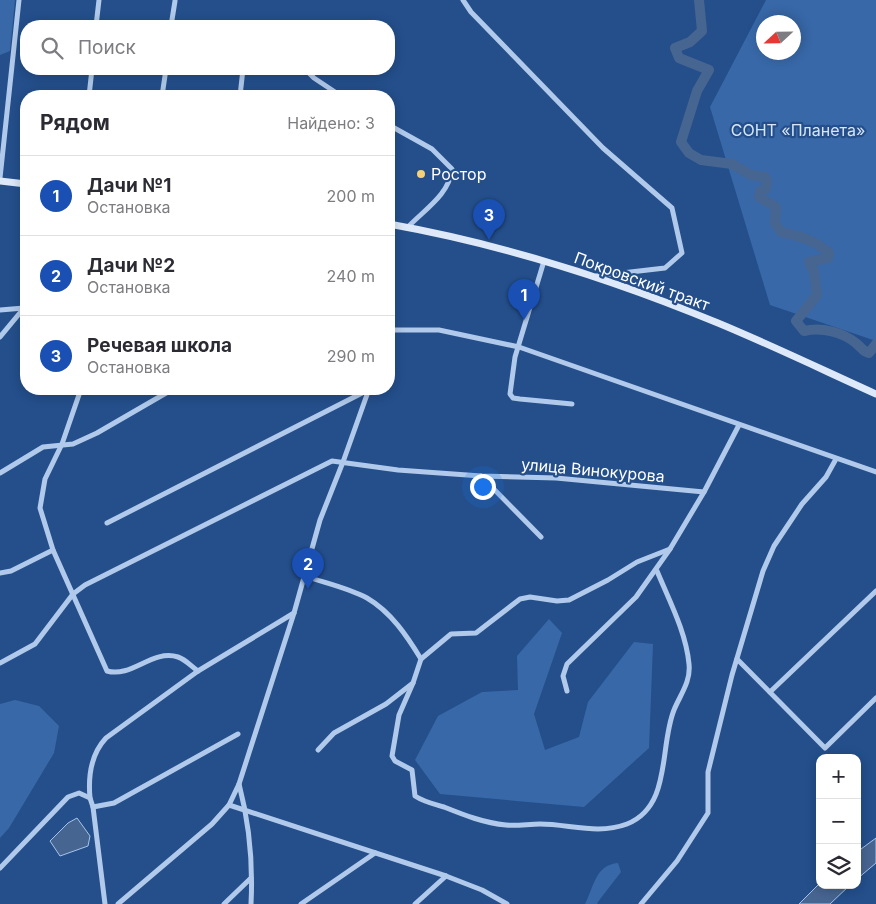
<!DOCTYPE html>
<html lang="ru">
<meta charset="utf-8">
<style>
:root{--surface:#fff;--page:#f7f7f7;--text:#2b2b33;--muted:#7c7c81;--line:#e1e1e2;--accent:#2563eb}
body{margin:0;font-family:Inter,sans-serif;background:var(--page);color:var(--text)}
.controls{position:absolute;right:15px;bottom:15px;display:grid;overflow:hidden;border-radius:10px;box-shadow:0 2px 12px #0003}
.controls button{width:45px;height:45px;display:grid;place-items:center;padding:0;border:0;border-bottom:1px solid var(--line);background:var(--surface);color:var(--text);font:25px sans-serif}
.compass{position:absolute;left:756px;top:15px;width:45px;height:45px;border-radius:50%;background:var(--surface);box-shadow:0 2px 12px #0003;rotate:248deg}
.you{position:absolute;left:482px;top:486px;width:18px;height:18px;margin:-12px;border:4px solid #fff;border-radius:50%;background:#1a73e8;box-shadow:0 0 0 8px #1a73e833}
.badge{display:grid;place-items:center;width:32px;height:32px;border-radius:50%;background:var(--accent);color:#fff;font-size:16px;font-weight:700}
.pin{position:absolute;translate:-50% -41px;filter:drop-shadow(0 1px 2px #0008)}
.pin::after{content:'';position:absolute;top:26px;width:18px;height:15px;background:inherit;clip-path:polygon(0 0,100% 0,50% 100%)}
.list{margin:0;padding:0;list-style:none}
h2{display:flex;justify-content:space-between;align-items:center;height:65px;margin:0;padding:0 20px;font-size:21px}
h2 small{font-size:16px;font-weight:400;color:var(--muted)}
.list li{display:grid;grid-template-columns:32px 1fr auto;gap:15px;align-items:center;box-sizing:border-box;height:80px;padding:0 20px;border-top:1px solid var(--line)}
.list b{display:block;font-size:19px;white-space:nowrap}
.list p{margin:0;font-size:16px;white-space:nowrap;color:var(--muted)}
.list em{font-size:16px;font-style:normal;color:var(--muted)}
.icon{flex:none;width:28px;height:28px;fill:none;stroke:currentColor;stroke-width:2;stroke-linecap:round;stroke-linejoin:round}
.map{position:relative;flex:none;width:876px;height:904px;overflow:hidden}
.search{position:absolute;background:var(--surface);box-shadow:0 2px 12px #0003;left:20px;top:20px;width:375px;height:55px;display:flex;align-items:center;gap:12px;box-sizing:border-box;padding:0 18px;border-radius:20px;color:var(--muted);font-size:19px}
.panel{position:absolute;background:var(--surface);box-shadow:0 2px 12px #0003;left:20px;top:90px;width:375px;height:305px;border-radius:20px}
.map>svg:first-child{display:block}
.green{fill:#3868a8;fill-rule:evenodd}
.water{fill:#476591;stroke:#a6c4eb}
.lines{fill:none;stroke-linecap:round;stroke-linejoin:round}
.river{stroke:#476591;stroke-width:10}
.minor{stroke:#b1caeb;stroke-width:5}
.secondary{stroke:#dde8f8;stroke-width:7}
.poi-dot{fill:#f5d375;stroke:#244f8b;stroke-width:2}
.labels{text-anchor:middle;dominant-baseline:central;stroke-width:4.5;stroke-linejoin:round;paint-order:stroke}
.park-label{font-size:16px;fill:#d6e5f8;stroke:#244f8b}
.poi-label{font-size:16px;fill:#fff;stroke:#244f8b;text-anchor:start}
.street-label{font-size:16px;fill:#fff;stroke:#244f8b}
</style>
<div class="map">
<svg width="876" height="904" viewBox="0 0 876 904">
<rect width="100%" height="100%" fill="#244f8b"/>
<g class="green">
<path d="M0,0H15L10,51L0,55Z"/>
<path d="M766,0H876V341L770,305L710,107ZM794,22V52H764V22Z"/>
<path d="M549,619L562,633L534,714L545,750L579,737L588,702L634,642L653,644L649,748L584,807L440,794L415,760L438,716L482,692L518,690L517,656Z"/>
<path d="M15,700L39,706L59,726L54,753L9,828L0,838V704Z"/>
<path d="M618,863L621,872L597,903L598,904H585C594,887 595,865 618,863Z"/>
</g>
<g class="water">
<path d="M77,818L90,836L88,846L60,856L50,841L68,823Z"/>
<path d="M876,838V863L857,879V852Z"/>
<path d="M820,883V885H850L830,904H799Z"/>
</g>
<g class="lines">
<path class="river" d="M699,0L702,31L690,42L675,48L679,58L709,70L697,91L681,142L689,153L701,160L732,164L751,175L765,177L767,181L766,189L760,191L759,197L776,207L775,223L781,232C799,236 815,240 829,253L828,258L809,262L814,272L817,295L796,321L804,331C822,327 843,332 857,344C862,348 863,352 869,353L876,344"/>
<g class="minor">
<path d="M463,0L471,12L603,148L672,208L682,253L665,268L596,276"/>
<path d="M96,26L99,0"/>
<path d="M171,26L175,1"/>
<path d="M305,69L314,78L341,96"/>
<path d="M89,96L92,69"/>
<path d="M162,96L166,69"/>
<path d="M240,96L243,69"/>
<path d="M389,125L432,149L452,169C449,195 425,209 408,227"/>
<path d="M0,178L19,0"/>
<path d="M544,261L515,357L510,394L513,398L520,399L572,404"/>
<path d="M0,310L24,308"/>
<path d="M389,330H439L519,347L876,472"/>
<path d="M0,337L24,308"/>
<path d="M81,389L62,444L45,479L40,508L53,550L107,671C132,678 152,649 178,657C185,659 192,667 198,671"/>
<path d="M0,473L43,447L73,444L97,433L173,389"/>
<path d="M481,476L541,537"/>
<path d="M107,523L368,390"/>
<path d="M0,573L11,571L53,550"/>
<path d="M305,576C325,583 349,588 367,598C391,612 407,636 421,659L413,683L386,704L334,733L318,750"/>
<path d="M421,659L451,634L476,633L520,599L530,597L557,601L569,600L608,580L637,562L670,549L704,492L739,425"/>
<path d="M737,659L825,748L876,698"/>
<path d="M0,663L35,644L73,594L85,585L332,461L398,470L481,476L556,478L704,492"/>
<path d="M413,683L399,715L392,756L395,761L412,770L415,796C424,802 434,804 444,807C464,815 484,823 506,825C517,826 529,824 540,824C569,824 598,835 627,824C672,806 659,747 674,710C680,695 691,682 689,664C686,632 669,600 657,571"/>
<path d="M567,691L563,676L567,664L636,597L670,549"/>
<path d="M770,692L876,591"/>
<path d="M90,798C88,776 91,754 106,738L198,671L294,613"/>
<path d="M229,805L446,876L482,890L507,904"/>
<path d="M93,807L114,803L238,734"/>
<path d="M0,868L68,797L79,793L90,798L93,807L105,904"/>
<path d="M118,904L212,824L229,805L239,784"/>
<path d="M224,904L251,878"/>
<path d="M251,904C253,865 249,822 239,784L294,613L320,520L343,462L369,389"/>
<path d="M301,904L375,853"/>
<path d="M415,904L446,876"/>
<path d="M641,904L677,861L708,813V772L732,675L763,571L774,546L802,504L826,477L836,459"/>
</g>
<g class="secondary">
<path d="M0,181L26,184"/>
<path d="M389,224C501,244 612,279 718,323C771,345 823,370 876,394"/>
</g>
</g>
<circle class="poi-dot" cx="421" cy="174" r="5"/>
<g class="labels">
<g class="park-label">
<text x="798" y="130">СОНТ «Планета»</text>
</g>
<g class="poi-label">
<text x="431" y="174">Ростор</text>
</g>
<g class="street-label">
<text transform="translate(642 281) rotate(20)">Покровский тракт</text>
<text transform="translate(593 470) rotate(5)">улица Винокурова</text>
</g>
</g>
</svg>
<div class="controls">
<button>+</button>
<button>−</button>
<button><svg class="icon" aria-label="layers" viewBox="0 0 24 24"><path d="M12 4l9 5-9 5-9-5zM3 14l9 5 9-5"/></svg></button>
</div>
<svg class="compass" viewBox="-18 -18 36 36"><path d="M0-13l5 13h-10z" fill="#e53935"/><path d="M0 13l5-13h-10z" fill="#7c7c81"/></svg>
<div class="you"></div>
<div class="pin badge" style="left:524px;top:320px;background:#1a4fb4">1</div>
<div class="pin badge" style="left:308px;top:589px;background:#1a4fb4">2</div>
<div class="pin badge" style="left:489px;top:240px;background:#1a4fb4">3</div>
<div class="search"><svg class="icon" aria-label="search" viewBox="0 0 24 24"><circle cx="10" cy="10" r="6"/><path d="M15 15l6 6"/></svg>Поиск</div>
<section class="panel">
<h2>Рядом<small>Найдено: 3</small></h2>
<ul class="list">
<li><span class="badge" style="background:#1a4fb4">1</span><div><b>Дачи №1</b><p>Остановка</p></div><em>200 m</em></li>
<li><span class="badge" style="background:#1a4fb4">2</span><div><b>Дачи №2</b><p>Остановка</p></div><em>240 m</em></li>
<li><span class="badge" style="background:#1a4fb4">3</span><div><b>Речевая школа</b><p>Остановка</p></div><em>290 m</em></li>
</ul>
</section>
</div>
